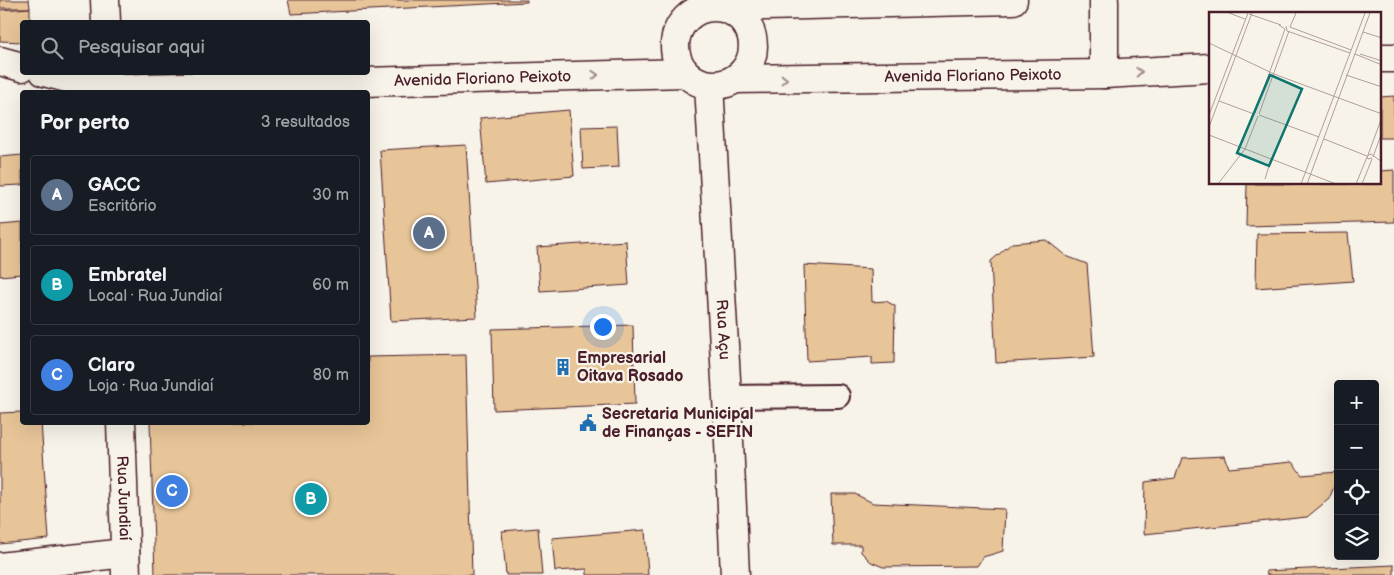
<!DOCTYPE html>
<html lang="pt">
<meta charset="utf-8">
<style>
:root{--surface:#171b24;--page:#20242c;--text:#f1f3f6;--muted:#9ea1a6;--line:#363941;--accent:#1a73e8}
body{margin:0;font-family:"Balsamiq Sans",sans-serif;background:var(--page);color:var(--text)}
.controls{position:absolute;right:15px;bottom:15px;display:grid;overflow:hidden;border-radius:5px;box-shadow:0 5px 20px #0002}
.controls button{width:45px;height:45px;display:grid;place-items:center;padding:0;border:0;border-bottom:1px solid var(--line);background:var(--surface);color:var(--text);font:25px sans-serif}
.you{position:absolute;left:602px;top:326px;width:18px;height:18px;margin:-12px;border:4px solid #fff;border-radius:50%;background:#1a73e8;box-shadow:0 0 0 8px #1a73e833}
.badge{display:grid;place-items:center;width:32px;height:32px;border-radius:50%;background:var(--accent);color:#fff;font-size:16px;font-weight:700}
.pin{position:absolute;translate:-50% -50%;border:2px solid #fff;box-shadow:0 1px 5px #0006}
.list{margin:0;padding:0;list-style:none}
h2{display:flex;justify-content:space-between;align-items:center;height:65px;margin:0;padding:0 20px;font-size:21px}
h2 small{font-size:16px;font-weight:400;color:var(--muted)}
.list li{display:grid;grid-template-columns:32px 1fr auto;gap:15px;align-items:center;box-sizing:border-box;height:80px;margin:0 10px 10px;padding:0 10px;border:1px solid var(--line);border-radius:5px}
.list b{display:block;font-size:19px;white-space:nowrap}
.list p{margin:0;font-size:16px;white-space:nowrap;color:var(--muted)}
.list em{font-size:16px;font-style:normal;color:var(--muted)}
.icon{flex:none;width:28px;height:28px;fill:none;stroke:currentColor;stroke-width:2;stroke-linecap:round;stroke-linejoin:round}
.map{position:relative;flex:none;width:1394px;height:575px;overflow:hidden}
.search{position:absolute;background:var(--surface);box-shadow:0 5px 20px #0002;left:20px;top:20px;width:350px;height:55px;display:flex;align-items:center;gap:12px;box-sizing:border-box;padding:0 18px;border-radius:5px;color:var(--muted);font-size:19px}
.panel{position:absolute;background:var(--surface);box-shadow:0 5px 20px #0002;left:20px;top:90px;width:350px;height:335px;border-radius:5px}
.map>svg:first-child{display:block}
.building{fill:#e7c598;stroke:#4a1f2b}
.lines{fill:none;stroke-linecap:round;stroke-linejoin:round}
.lane-casing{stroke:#4a1f2b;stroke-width:26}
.street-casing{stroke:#4a1f2b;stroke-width:31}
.secondary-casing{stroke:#4a1f2b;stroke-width:31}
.lane{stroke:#f7f3e8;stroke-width:22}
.street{stroke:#f7f3e8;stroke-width:28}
.secondary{stroke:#f7f3e8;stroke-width:28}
.oneway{stroke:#a0898a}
.labels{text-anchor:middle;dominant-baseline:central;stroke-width:4.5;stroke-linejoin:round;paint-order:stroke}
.street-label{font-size:16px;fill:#4a1f2b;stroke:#f7f3e8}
.poi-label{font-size:16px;font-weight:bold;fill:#4a1f2b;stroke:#f7f3e8;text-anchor:start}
.inset-road{fill:none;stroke:#b29e9c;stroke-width:1}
.view{fill:#0f766e;fill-opacity:0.15;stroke:#0f766e;stroke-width:2.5}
.inset-edge{fill:none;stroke:#4a1f2b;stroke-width:2.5}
</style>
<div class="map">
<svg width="1394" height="575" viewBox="0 0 1394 575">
<rect width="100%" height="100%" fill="#f7f3e8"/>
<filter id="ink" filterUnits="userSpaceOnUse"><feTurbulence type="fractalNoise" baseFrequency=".02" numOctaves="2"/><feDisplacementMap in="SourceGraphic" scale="10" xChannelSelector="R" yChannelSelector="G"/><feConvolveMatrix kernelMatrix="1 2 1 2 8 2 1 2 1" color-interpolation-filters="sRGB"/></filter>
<g filter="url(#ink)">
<g class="building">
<path d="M0,0H29L30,8H0Z"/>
<path d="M288,0H527V2L291,14Z"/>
<path d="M30,8V22H22V42L0,41V10Z"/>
<path d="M1394,96V138H1380V97Z"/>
<path d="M569,110L574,176L486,184L480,118Z"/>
<path d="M617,126L619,167L583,169L581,127Z"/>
<path d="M466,145L477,317L391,321L380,150Z"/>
<path d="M22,155V185L0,186V157Z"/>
<path d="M1394,170V222L1246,226L1247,184H1380V171Z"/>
<path d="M22,223V274L0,276V225Z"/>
<path d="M1348,233L1353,281L1256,288L1257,234Z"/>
<path d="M1046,240L1066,256L1087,264L1094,357L996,363L991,261L1012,243Z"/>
<path d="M626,241L629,285L540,291L537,247Z"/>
<path d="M804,265L871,269L872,302L886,301L895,306L894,363L872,364V357L807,361Z"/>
<path d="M633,325L635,404L494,410L492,329Z"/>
<path d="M466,355L472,575H155L150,422H368V357Z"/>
<path d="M22,412V422H41L49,539L0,544V413Z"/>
<path d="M1225,456L1229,468L1292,462L1302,475L1338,472V477L1329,499L1307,517L1144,534L1145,482L1175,478L1182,458Z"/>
<path d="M831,494H855L873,503L1005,509L1003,551L983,557L977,566L883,567L871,562L861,552V545H833Z"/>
<path d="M538,528L542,575H506L502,531Z"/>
<path d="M645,530L648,575H587V569L555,571L552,538Z"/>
<path d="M1394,565V575H1267L1266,571Z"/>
</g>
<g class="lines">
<g class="lane-casing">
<path id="lane" d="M727,397L838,396"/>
</g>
<g class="street-casing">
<g id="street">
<path d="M0,61L22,67"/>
<path id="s1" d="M44,72L109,89L685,73"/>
<path d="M0,567L125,553"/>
</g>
</g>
<g class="secondary-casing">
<g id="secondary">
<path d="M105,0L106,22"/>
<path d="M1104,0V74"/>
<circle cx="714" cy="46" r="39"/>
<path d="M723,7L1013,0"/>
<path d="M1380,58H1394"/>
<path d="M108,72L109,92"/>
<path id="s2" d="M735,79L1104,74L1210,68"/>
<path id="s3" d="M709,85L727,397L735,575"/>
<path id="s4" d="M121,422L126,575"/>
</g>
</g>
<use href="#lane" class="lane"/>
<use href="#street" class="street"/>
<use href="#secondary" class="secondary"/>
</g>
<defs><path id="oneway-chevron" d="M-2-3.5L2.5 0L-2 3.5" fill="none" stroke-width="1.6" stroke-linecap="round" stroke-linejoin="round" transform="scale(1.25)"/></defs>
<g class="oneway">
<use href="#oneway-chevron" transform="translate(1139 72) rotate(-3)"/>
<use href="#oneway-chevron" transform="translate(595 75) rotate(-2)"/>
<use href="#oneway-chevron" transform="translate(784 79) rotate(-1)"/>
</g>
</g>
<defs>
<g id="building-bare" transform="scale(1.35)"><path d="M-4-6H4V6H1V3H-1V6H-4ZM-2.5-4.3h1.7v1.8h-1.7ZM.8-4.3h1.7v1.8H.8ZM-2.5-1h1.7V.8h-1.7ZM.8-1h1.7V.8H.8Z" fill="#1f6fb2" stroke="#f7f3e8" stroke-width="2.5" paint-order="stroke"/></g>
<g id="civic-bare" transform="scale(1.35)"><path d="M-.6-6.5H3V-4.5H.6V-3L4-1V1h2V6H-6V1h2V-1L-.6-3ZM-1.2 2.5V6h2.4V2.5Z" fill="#1f6fb2" stroke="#f7f3e8" stroke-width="2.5" paint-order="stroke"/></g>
</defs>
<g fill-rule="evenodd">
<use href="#building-bare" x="563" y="367"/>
<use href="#civic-bare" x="588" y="423"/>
</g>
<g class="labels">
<g class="street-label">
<text stroke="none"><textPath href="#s2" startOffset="238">Avenida Floriano Peixoto</textPath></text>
<text stroke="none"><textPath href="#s1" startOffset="441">Avenida Floriano Peixoto</textPath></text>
<text stroke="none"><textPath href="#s3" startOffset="245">Rua Açu</textPath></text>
<text stroke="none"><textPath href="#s4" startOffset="76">Rua Jundiaí</textPath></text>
</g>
<g class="poi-label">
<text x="577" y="358">Empresarial<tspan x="577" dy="18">Oitava Rosado</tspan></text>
<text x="602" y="414">Secretaria Municipal<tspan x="602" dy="18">de Finanças - SEFIN</tspan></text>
</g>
</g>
<g transform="translate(1209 12)">
<rect width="172" height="172" fill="#f7f3e8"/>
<path class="inset-road" d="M20,1L36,7M87,1L81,15L142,38M40,2L72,13M77,14L78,19L141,41M154,20L173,26M0,31L65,62L173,102M146,42L173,53M151,42L173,49M137,63L173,75M10,89L45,102M46,101L76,17L70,13M50,102L80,19M0,103L39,1M50,103L110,125M0,115L43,1M0,123L127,172M115,127L158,144M159,143L173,105M164,145L173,120M163,146L159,147L158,144L162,142L173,150M56,167L62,147M9,172L36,137L49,104M92,172L156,1M98,172L161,1M147,172L158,145M153,172L163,147"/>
<path class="view" d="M61,63L93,77L60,154L28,141Z"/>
<rect width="172" height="172" class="inset-edge"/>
</g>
</svg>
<div class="controls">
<button>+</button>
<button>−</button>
<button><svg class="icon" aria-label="locate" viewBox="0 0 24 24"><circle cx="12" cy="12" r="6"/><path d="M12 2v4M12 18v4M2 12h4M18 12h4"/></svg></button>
<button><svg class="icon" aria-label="layers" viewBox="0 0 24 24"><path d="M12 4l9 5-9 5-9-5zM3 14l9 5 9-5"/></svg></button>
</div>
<div class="you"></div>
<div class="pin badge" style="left:429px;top:233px;background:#5c6f8a">A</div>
<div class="pin badge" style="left:311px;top:499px;background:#0f9aa8">B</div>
<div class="pin badge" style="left:172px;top:491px;background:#3f7fe0">C</div>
<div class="search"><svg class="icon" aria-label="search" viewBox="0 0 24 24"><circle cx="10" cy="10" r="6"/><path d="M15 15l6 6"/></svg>Pesquisar aqui</div>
<section class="panel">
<h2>Por perto<small>3 resultados</small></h2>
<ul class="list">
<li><span class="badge" style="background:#5c6f8a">A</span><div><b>GACC</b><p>Escritório</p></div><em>30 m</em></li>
<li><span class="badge" style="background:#0f9aa8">B</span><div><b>Embratel</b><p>Local · Rua Jundiaí</p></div><em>60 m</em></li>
<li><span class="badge" style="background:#3f7fe0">C</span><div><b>Claro</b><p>Loja · Rua Jundiaí</p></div><em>80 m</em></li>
</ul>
</section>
</div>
